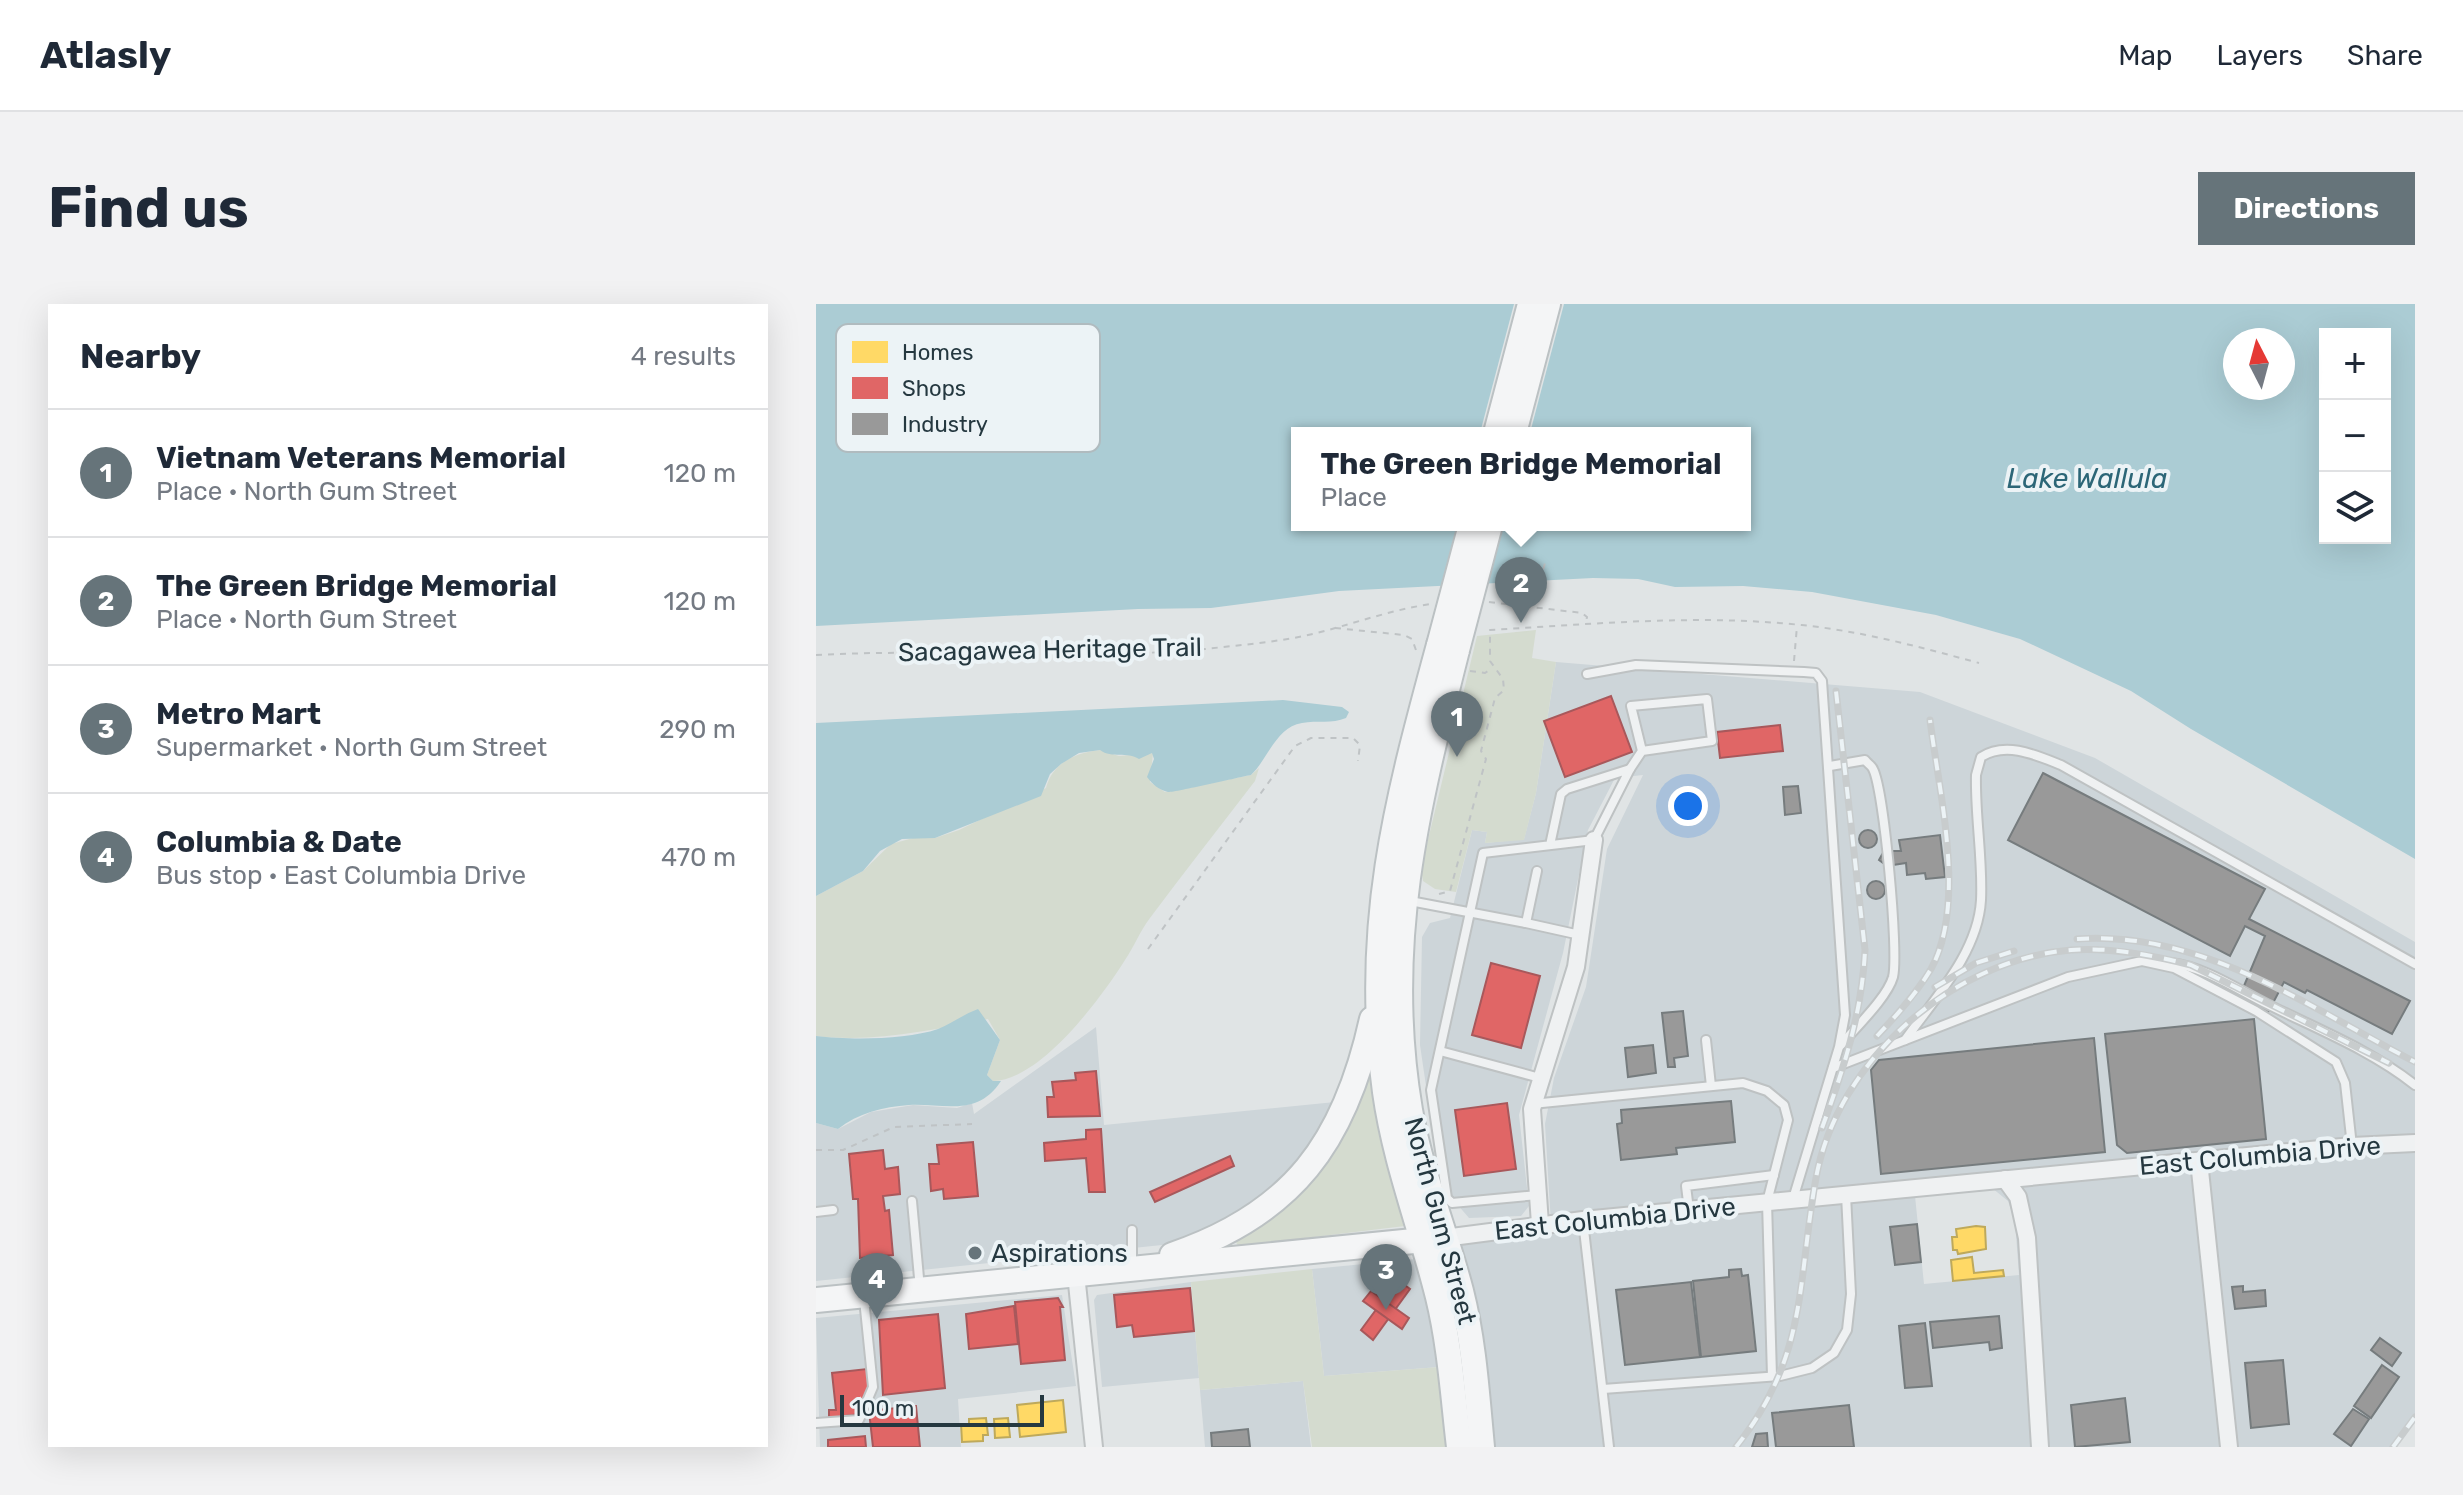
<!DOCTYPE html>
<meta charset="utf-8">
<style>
:root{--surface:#fff;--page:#f2f2f3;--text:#1f2937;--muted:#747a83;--line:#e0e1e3;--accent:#66747a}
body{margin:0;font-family:Rubik,sans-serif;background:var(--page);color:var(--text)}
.controls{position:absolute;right:24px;top:24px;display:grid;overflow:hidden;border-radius:0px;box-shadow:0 8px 32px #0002}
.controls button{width:72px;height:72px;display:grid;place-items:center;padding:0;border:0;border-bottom:2px solid var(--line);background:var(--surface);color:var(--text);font:40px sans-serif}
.compass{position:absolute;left:1407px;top:24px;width:72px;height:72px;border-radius:50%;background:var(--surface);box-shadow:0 8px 32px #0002;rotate:354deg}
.scale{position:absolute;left:24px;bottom:20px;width:204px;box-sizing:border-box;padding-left:8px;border:4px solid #253840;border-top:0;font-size:22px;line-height:28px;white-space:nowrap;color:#253840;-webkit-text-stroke:6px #ecf3f6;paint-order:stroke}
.you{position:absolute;left:872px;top:502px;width:28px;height:28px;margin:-20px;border:6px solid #fff;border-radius:50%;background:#1a73e8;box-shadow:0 0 0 12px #1a73e833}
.badge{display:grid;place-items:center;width:52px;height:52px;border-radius:50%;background:var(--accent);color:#fff;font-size:26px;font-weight:700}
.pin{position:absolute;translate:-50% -66px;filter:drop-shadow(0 2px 4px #0008)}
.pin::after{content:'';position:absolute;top:42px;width:28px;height:24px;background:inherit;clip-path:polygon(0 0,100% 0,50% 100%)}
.popup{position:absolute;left:475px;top:123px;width:460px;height:104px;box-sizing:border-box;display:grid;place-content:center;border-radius:0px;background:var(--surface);filter:drop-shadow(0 2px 6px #0005);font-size:26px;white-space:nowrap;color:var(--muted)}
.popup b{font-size:30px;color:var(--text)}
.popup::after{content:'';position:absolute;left:50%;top:100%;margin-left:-16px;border:16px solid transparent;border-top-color:var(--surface)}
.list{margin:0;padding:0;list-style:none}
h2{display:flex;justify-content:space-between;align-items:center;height:104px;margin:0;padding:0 32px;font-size:34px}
h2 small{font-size:26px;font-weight:400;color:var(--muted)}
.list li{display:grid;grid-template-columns:52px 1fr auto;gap:24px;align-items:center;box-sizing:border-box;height:128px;padding:0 32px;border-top:2px solid var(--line)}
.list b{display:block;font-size:30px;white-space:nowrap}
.list p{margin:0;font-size:26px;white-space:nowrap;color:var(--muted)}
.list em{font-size:26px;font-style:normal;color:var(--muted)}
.icon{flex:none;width:44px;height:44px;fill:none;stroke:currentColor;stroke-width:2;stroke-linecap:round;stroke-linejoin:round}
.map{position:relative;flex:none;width:1599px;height:1143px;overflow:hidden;border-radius:0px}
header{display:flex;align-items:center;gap:48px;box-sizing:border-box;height:112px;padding:0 40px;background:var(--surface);border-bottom:2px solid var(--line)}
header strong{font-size:38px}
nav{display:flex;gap:44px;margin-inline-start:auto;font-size:28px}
.intro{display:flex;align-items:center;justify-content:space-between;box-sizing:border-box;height:192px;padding:0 48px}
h1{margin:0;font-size:56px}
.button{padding:20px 36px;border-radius:0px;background:var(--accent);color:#fff;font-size:28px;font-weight:700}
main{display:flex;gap:48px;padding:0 48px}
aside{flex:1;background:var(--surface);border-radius:0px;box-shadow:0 8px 32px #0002}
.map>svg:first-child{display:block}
.built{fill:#cdd5d9;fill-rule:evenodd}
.green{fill:#d4dbcf}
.water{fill:#abccd4;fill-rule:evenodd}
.pier{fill:#e0e4e5}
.homes{fill:#ffd966;stroke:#bea95b;stroke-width:2}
.shops{fill:#e06666;stroke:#a8585b;stroke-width:2}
.industry{fill:#999;stroke:#767c7e;stroke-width:2}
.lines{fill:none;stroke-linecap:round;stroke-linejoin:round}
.lane-casing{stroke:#bec2c3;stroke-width:12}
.street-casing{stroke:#bec2c3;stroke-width:20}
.primary-casing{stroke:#bbc1c3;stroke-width:28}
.path{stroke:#bfc3c5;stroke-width:2;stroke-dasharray:6 6;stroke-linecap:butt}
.lane{stroke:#eff1f2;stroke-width:8}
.street{stroke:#eff1f2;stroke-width:16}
.primary{stroke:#f4f5f6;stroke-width:24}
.rail-casing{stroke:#c8cccd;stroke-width:7}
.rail{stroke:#ecf3f6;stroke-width:4;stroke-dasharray:12;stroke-linecap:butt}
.primary-bridge-casing{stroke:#bbc1c3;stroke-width:28;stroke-linecap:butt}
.primary-bridge{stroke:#f4f5f6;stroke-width:24}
.poi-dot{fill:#66747a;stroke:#ecf3f6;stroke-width:3}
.labels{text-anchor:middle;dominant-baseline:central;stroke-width:8;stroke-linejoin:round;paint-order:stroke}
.street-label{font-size:26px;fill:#253840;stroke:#ecf3f6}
.poi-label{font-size:26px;fill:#253840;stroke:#ecf3f6;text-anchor:start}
.water-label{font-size:28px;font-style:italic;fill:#2c6677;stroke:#ecf3f6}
.key{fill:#ecf3f6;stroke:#b0bbbf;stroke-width:2}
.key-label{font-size:22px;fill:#253840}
</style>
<header>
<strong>Atlasly</strong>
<nav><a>Map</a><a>Layers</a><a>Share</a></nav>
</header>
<div class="intro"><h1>Find us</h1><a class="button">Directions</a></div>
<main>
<aside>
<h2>Nearby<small>4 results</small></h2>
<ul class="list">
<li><span class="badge">1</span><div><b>Vietnam Veterans Memorial</b><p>Place · North Gum Street</p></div><em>120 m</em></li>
<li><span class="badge">2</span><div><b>The Green Bridge Memorial</b><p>Place · North Gum Street</p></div><em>120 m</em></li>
<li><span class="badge">3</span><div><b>Metro Mart</b><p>Supermarket · North Gum Street</p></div><em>290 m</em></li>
<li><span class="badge">4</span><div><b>Columbia &amp; Date</b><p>Bus stop · East Columbia Drive</p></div><em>470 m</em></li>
</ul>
</aside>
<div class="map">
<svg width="1599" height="1143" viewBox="0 0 1599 1143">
<rect width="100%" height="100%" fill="#e0e4e5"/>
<g class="built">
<path d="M740,358L1104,388L1279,454L1599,638V1113L1577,1143H655L625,936L735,920L729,820L738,774L770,683L791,545L827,471L799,474L772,526L747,649L703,811L713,902L705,912L653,914L635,893L620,850L604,741L606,633L614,619L634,614L656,526L671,528L669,539L708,535L720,489ZM1176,884L1192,897L1199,917L1203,971L1108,980L1099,892Z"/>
<path d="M280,723L288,821L519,798L516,809L461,889L365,939L0,977V819L22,825L55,808L97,801L141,804L156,799L158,810Z"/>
<path d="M600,955L613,996L623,1063L508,1072L496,965Z"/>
<path d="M375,978L383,1074L286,1083L278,996L281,991Z"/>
<path d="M246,991L260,1082L142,1095L145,1143H4L0,1014Z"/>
<path d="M487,1077L495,1143H389L384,1086Z"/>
</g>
<g class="green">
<path d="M720,326L716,354L740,358L720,489L708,536L669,539L671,528L656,526L640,588L619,585L607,577L605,565L661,332Z"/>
<path d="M284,446L303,452L337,449L334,478L349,488L435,471L443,464L439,477C404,523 368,568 334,614C324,627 318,643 309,656C285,694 225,776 177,777L171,771L184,736L172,715C116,726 57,739 0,732V592L47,567L75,540L101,533L119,534L143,526L230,484C237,458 259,449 284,446Z"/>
<path d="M552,756L589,922L422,942L418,934L467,899Z"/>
<path d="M496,965L508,1072L623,1063L631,1143H496L487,1077L384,1086L375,978Z"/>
</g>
<g class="water">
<path d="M0,0H1599V555L1375,425L1315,387L1204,335L1120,311L996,288L927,282L859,283L822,275L777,274L523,287L395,304L322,305L0,322ZM1509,30H1569V234H1509ZM1419,36H1467V84H1419ZM481,129H929V221H481Z"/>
<path d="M467,396L526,403L533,408L530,414C516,420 501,416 486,419C460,423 452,455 435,471C424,473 356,489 352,488C343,486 336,480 331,473L338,455L336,449L323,455C311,447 296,455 284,446L263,449L245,460L234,470L225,492L119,534L86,535L64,547L47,567L0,592V419Z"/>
<path d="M162,705L184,736L171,771L177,777H185C161,814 126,799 93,801C67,803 42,809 22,825L0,819V732C33,736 90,736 122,725C135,720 148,710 162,705Z"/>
</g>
<path class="pier" d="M698,0H748L714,129H664Z"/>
<g class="homes">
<path d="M1160,922L1169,923L1170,945L1142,950L1141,946H1137L1136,933H1141L1140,925Z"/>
<path d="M1156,953L1158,969L1187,966L1188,972L1137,977L1135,956Z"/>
<path d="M247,1096L250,1128L204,1133L201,1101Z"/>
<path d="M170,1114L172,1131H167V1137L146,1138L145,1120H153V1115Z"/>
<path d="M192,1114L194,1133L179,1134L178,1115Z"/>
</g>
<g class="shops">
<path d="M795,392L816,448L749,473L728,417Z"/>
<path d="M964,421L967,447L904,454L901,428Z"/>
<path d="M675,659L724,672L705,744L656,731Z"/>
<path d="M280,767L284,812L232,813L231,793H238L236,778L260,776L259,769Z"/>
<path d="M691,799L700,865L648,872L639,806Z"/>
<path d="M285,825L289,888H273L270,854L229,857L228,839L270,835V826Z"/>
<path d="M157,838L162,892L128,895L127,885L115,887L113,860H123L121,841Z"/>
<path d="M67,846L69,865L82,863L84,890L67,892L69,907L73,906L77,951L44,954L42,895H37L33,850Z"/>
<path d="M414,852L418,862L339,898L334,888Z"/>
<path d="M582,976L594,985L557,1036L545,1026Z"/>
<path d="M374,984L378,1027L318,1033L316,1021L301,1023L298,991Z"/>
<path d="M555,987L593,1014L586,1025L547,997Z"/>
<path d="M242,994L247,1003H244L249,1056L205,1060L199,998Z"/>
<path d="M198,1002L202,1040L153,1045L150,1010Z"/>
<path d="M122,1010L129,1084L67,1091L63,1016Z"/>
<path d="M51,1065L53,1086L44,1110L13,1114V1106H20L16,1069Z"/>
<path d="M100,1102L104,1143H57L53,1107Z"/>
<path d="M49,1132L50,1143H12V1136Z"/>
</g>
<g class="industry">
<path d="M1227,469L1449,585L1433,615L1594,697L1576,730L1491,686L1489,689L1468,678L1448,716L1389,685L1395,673L1425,689L1449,632L1429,622L1414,652L1192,536Z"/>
<path d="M982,482L985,509L969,511L967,483Z"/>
<circle cx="1052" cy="535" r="9"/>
<path d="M1124,531L1129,573L1110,575L1109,569L1091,571L1090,559L1071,562L1063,556L1068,547H1085L1083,536Z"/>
<circle cx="1060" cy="586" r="9"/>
<path d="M867,707L872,752L858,754L859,763H852L846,709Z"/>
<path d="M1438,715L1450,835L1311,849L1301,841L1289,730Z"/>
<path d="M1278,734L1289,848L1065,870L1055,766L1063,756Z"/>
<path d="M837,741L840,769L812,773L809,744Z"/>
<path d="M915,797L919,838L860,844L861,850L805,856L801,820L806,819L805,806Z"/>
<path d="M1101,920L1105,958L1079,961L1074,923Z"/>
<path d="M925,965L926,972L932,971L940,1047L885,1053L877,977L913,973V966Z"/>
<path d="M875,978L884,1053L809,1061L800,986Z"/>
<path d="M1427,982V988L1449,986L1450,1002L1419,1005L1416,983Z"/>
<path d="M1183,1012L1186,1044L1174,1046L1173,1038L1117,1044L1114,1018Z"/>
<path d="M1109,1019L1116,1082L1089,1084L1083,1022Z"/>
<path d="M1564,1034L1585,1049L1576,1062L1555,1046Z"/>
<path d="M1467,1056L1473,1120L1435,1124L1429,1059Z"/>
<path d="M1566,1061L1583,1073L1555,1114L1538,1102Z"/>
<path d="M1309,1094L1314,1138L1259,1143L1255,1101Z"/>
<path d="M1033,1101L1038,1143H960L956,1109Z"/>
<path d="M1537,1105L1553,1115L1535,1142L1518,1130Z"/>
<path d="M432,1125L434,1143H396L395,1129Z"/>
<path d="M951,1129L952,1143H936L940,1130Z"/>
</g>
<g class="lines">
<g class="lane-casing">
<g id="lane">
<path d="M771,370L820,361L988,368L1000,369L1006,377L1029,711L1023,743L977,895"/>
<path d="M1014,462L1049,456C1051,459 1056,462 1057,465C1068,486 1083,649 1077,673C1071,694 1039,724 1025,741"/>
<path d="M814,465L826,447L815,402L891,395L896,437L826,447"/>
<path d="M594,597L710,619L721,567"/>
<path d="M710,619L764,631"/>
<path d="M1354,659C1387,662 1421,685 1451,700C1501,725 1555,746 1599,781"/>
<path d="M890,736L895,782"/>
<path d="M1089,736C1118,695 1162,649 1165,596C1167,555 1159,513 1160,471L1165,453C1190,437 1220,451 1245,461L1599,660"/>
<path d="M624,747L724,774"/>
<path d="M1017,764L1252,673L1326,657L1358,664L1440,707L1520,758L1529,779L1536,842"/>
<path d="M716,800L927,779L951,787L968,801L972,816L951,898L956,1072"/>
<path d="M722,891L636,899L631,894L615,786L667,549L778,536L814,465L751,485L745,490L734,541"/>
<path d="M96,897L104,985"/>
<path d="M873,906L870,882L958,871"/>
<path d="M0,908L17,906"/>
<path d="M767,917L793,1143"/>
<path d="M316,926V962"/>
<path d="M787,1085L964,1072L996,1064L1018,1049L1031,1026L1035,990L1030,891"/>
<path d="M0,1119L43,1116L57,1083L48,995"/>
</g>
</g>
<g class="street-casing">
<g id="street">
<path d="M1383,857L1413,1143"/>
<path d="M1189,875L1202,893L1211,934L1224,1143"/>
<path d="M724,920L716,805L760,663L778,536"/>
<path d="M628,934L767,916L1536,842L1599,839"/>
<path d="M260,970L278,1143"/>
</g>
</g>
<g class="primary-casing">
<g id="primary">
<path d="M680,129L714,0"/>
<path d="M698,129L732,0"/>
<path d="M623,341C580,499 547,622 569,788C579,859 605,924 622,993C634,1042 637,1093 643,1143"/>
<path d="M641,346C601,504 566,642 594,806C605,869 629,926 645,987C658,1038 661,1091 666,1143"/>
<path d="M356,951C477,910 529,838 556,715"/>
<path d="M0,996L618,935"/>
</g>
</g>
<g class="path">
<path d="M673,298L766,309L771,313L770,318"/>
<path d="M718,300L730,255"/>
<path d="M519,324L588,331L596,335L601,349"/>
<path d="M0,351C130,344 259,357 389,345C425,341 462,338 497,330C537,320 574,306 615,300"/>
<path d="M978,357L981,322"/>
<path d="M654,367L669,369L676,364"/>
<path d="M623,590L634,587L670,455L665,447L679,394L688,386L687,375L674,357V326C778,320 881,310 985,321C1045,327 1104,343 1163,359"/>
<path d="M332,645L479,442L495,434H537L544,441L542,457"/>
<path d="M0,846H27L78,823L156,820"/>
</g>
<use href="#lane" class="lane"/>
<use href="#street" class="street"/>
<use href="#primary" class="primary"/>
<g class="rail-casing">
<g id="rail">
<path d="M1261,635C1385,626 1493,703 1599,758"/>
<path d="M1119,683L1160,659L1198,647"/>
<path d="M1061,732C1081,711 1100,690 1115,665C1151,599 1123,489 1114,416"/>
<path d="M1006,824C1028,764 1046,709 1049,646L1020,387"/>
<path d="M920,1143C992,1052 981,980 1000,874C1021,757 1137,655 1255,646C1295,643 1336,651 1375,661L1573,759"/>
<path d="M1577,1143L1599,1113"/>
</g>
</g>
<use href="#rail" class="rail"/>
<g class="primary-bridge-casing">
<g id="primary-bridge">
<path d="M623,341L655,221"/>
<path d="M641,346L674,221"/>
</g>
</g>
<use href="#primary-bridge" class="primary-bridge"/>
</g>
<circle class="poi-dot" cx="159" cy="949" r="8"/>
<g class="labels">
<g class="street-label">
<text transform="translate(234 346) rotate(-1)">Sacagawea Heritage Trail</text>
<text transform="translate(1444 852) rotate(-5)">East Columbia Drive</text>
<text transform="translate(799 915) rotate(-6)">East Columbia Drive</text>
<text transform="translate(624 917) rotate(75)">North Gum Street</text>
</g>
<g class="poi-label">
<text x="175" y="949">Aspirations</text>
</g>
<g class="water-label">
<text x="1271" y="174">Lake Wallula</text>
</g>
</g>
<rect x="20" y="20" width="264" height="128" rx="12" class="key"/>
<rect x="36" y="37" width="36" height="22" fill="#ffd966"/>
<rect x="36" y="73" width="36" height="22" fill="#e06666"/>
<rect x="36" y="109" width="36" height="22" fill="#999"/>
<g class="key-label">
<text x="86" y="56">Homes</text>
<text x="86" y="92">Shops</text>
<text x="86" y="128">Industry</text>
</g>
</svg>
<div class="controls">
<button>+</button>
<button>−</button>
<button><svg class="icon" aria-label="layers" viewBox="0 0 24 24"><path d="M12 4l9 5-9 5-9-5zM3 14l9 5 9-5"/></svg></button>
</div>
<svg class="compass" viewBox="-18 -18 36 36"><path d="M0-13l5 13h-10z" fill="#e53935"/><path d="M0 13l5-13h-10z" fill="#747a83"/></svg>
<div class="scale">100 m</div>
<div class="you"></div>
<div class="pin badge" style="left:641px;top:453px">1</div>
<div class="pin badge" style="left:705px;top:319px">2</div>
<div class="popup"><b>The Green Bridge Memorial</b>Place</div>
<div class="pin badge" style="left:570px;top:1006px">3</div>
<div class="pin badge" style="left:61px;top:1015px">4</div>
</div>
</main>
